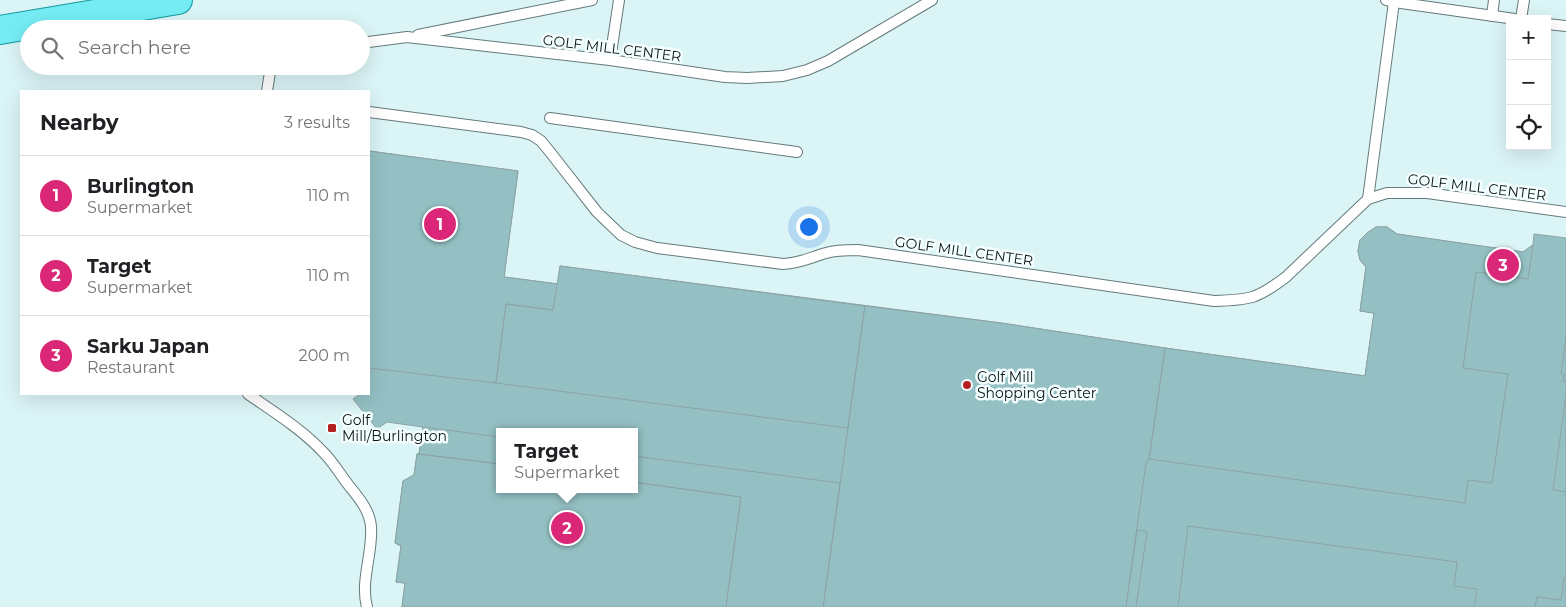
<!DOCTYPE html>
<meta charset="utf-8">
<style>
:root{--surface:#fff;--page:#f6f6f6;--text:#202124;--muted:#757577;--line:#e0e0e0;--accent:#db2777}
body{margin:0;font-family:Montserrat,sans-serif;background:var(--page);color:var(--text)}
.controls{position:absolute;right:15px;top:15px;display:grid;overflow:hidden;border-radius:0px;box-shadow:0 5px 20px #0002}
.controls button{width:45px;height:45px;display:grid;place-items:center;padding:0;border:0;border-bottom:1px solid var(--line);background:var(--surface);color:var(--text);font:25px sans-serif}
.you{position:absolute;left:808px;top:226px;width:18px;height:18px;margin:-12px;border:4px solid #fff;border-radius:50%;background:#1a73e8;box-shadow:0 0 0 8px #1a73e833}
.badge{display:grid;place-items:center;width:32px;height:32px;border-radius:50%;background:var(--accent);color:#fff;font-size:16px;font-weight:700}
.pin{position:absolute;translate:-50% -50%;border:2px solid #fff;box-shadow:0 1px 5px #0006}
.popup{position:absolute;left:496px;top:428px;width:142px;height:65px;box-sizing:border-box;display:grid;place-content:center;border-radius:0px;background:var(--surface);filter:drop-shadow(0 1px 4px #0005);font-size:16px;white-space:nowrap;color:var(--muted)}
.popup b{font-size:19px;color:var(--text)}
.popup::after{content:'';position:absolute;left:50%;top:100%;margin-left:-10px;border:10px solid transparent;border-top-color:var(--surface)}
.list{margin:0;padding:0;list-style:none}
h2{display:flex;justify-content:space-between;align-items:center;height:65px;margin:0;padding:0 20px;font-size:21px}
h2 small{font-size:16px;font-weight:400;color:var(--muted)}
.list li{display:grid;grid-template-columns:32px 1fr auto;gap:15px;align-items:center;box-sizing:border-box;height:80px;padding:0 20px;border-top:1px solid var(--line)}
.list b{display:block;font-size:19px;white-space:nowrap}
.list p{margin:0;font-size:16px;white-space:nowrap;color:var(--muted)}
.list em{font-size:16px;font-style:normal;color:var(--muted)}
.icon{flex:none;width:28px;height:28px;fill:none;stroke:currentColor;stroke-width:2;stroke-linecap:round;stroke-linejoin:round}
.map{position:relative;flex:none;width:1566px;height:607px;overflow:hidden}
.search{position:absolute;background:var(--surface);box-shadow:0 5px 20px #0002;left:20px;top:20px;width:350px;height:55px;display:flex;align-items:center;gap:12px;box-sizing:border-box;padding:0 18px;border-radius:28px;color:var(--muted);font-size:19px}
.panel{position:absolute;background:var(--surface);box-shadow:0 5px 20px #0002;left:20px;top:90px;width:350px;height:305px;border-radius:0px}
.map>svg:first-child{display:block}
.building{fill:#94c0c4;stroke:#8ca3a5;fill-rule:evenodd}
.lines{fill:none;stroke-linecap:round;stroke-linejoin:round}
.lane-casing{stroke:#647a7b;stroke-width:12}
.primary-casing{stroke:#1498a0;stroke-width:30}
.lane{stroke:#fff;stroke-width:10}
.primary{stroke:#75ecf3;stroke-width:28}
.poi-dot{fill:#b22122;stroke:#f4feff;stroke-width:2}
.labels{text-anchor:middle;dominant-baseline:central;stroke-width:5;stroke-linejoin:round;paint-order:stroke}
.street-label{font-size:14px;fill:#0c1516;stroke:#f4feff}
.poi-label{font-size:14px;fill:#0c1516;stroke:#f4feff;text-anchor:start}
</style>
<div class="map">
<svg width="1566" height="607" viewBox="0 0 1566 607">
<rect width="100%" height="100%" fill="#dbf4f6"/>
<g class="building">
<path d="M369,151L518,171L504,277L558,284L560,266L1001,323L1165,348L1365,376L1374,313L1360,311L1366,267L1360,260L1358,251L1360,240L1367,233L1376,227H1387L1397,234L1523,252L1533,245L1534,234L1566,238V607H402L405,583L396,582L401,546L395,543L403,481L414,475L417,454H419L423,427L387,422L377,429L353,399L360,394H369ZM500,432H634V489H500Z"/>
<path d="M369,151L518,171L504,277L558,284L553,310L506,304L496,383L369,368Z"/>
<path d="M1376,227H1387L1397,234L1523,252L1533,245L1528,279L1476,272L1463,368L1508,374L1492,483L1468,480L1465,503L1149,459L1165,348L1365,376L1374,313L1360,311L1366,267L1360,260L1358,251L1360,240L1367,233Z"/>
<path d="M560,266L865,306L848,428L496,383L506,304L553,310Z"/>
<path d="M865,306L1001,323L1165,348L1149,459L1146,463L1126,607H823Z"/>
<path d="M1566,336V382L1563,381L1564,374H1561Z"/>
<path d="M1566,394V492L1553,490Z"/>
<path d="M423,427L500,437V464L419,454Z"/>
<path d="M417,454L500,464V489H634V482L741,497L726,607H402L405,583L396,582L401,546L395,543L403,481L414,475Z"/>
<path d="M634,456L840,483L823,607H726L741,497L634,482Z"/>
<path d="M1188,526L1457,562L1454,586L1477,589L1474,607H1178Z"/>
<path d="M1137,530L1147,532L1136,607H1126Z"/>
<path d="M1564,578H1566V607H1535L1537,597L1561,600Z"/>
</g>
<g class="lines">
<g class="lane-casing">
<g id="lane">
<path d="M1386,0L1394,2L1515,19"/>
<path d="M1492,16L1494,0"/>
<path d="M1521,19L1524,0"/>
<path d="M1547,24L1566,26"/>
<path d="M418,35L592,0"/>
<path d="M361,43L407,37L610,60L725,77L747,78L783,76L807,70L828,61L932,0"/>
<path d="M610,60L619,0"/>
<path d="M267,91L271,66"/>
<path d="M369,112L521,132L532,135L541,141L550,152L597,212L621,235L635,242L657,248L783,264C801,263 809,258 826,253C836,250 847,250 858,250L1214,301C1250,300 1257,299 1286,277L1368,199L1387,193H1427L1566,212"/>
<path d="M550,118L797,152"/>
<path d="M1368,199L1394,2"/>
<path d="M248,394C274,412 303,430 324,453C334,463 341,476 350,487C359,498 370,511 371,527C373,553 360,581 367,607"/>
</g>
</g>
<g class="primary-casing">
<path id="primary" d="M0,30L178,0"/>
</g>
<use href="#lane" class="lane"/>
<use href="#primary" class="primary"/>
</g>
<g class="poi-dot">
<circle cx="967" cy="385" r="5"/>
<rect x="327" y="423" width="10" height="10" rx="2.5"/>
</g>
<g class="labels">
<g class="street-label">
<text transform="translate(612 48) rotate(7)">GOLF MILL CENTER</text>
<text transform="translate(1477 187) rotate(7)">GOLF MILL CENTER</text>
<text transform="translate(964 251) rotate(8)">GOLF MILL CENTER</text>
</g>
<g class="poi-label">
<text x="977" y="377">Golf Mill<tspan x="977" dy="16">Shopping Center</tspan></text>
<text x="342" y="420">Golf<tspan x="342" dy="16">Mill/Burlington</tspan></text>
</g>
</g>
</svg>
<div class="controls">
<button>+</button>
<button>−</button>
<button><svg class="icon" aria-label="locate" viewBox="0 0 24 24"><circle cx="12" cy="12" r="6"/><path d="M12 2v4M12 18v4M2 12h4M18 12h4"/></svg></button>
</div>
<div class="you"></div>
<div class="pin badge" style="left:440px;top:224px">1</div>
<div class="pin badge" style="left:567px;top:528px">2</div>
<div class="popup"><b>Target</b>Supermarket</div>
<div class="pin badge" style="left:1503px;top:265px">3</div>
<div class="search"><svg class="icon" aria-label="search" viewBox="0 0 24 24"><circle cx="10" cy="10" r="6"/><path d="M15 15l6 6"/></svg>Search here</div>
<section class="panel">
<h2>Nearby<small>3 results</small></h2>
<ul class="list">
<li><span class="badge">1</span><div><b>Burlington</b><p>Supermarket</p></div><em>110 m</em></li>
<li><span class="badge">2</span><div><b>Target</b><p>Supermarket</p></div><em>110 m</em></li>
<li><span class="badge">3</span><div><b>Sarku Japan</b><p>Restaurant</p></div><em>200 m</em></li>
</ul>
</section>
</div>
